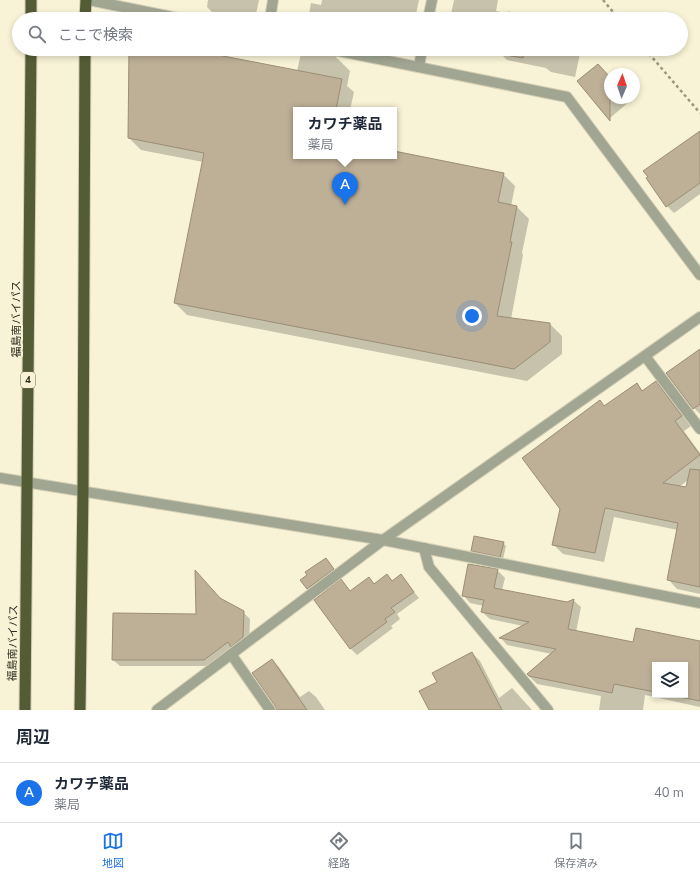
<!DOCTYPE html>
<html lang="ja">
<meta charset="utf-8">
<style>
:root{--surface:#fff;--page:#f6f6f7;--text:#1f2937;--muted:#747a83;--line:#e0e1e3;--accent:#1a73e8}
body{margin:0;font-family:"Nunito Sans","Noto Sans JP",sans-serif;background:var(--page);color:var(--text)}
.controls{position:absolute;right:12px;bottom:12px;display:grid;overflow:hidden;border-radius:0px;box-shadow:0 2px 6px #0003}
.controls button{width:36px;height:36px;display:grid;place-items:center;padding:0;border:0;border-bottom:1px solid var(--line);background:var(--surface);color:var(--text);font:20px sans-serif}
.compass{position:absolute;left:604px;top:68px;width:36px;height:36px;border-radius:50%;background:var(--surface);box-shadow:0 2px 6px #0003;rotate:2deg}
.you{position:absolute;left:472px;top:316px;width:14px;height:14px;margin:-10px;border:3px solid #fff;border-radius:50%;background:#1a73e8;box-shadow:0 0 0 6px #1a73e833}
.badge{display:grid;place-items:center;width:26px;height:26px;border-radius:50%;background:var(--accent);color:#fff;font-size:13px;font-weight:700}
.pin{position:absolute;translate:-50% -33px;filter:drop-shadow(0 1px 2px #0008)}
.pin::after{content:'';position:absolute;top:21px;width:14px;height:12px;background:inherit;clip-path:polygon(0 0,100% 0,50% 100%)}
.popup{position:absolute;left:293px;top:107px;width:104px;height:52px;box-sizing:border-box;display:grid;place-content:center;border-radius:0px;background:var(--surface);filter:drop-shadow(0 1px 3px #0005);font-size:13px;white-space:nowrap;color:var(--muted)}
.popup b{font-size:15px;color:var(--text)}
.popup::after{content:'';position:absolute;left:50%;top:100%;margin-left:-8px;border:8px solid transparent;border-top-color:var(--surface)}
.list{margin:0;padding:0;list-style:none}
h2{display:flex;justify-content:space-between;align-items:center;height:52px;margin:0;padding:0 16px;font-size:17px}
h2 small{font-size:13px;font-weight:400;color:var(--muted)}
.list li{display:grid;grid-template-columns:26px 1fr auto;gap:12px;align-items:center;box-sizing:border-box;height:60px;padding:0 16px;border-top:1px solid var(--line)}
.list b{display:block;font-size:15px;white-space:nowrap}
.list p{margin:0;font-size:13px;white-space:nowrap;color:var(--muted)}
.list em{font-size:13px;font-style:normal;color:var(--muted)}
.icon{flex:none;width:22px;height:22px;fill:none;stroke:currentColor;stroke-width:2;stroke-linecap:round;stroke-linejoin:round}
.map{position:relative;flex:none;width:700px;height:710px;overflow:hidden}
.search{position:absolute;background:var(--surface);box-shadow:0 2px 6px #0003;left:12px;right:12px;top:12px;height:44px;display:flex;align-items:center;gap:10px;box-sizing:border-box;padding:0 14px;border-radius:22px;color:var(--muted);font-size:15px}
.sheet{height:112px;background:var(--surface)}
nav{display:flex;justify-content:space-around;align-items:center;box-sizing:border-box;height:56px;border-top:1px solid var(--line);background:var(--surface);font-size:11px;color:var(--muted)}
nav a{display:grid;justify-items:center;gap:2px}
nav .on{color:var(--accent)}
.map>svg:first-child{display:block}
.shadow{fill:#0003;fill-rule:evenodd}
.building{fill:#beb097;stroke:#9c8e76}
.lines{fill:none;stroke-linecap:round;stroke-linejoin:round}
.minor-casing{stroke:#d4cfb5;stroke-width:12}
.trunk-casing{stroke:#d4cfb5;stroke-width:13}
.path{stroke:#9b9783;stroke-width:2.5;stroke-dasharray:3 3;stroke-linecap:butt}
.minor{stroke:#a1a692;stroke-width:10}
.trunk{stroke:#545c36;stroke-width:11}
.labels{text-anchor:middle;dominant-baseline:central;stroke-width:4;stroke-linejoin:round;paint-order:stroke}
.shield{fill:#f8f3d6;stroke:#6b6857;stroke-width:1}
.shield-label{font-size:10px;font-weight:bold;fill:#2e2c21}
.street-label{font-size:11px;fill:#2e2c21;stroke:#f8f3d6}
</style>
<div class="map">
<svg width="700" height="710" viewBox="0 0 700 710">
<rect width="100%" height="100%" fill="#f8f3d6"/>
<g class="shadow">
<path d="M208,0H259L255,19H237L214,14L207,7Z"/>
<path d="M322,0H419L415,19H308L311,3L321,5Z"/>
<path d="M454,0H498L496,11L531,18L532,19H450Z"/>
<path d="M130,49H181L297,71L302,49H355L353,56L340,54L336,58L338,59L350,71L347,86L354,92L350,110H296V156H394V152L503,174L515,186L511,206L517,207L529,219L522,253L523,255L511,319L550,324L562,336V354L527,381L187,315L175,303L203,162L141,150L129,138Z"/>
<path d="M480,49H581L575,77L551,72L546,68L507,60L500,53Z"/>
<path d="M610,78V98H627L630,101L610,118L604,112Z"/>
<path d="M700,142V194L674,213L667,206L647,179Z"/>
<path d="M700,350V414L694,408Z"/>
<path d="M656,382L665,391L691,426L684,431L700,453V471L679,487L700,491V594L677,589L668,579L678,530L614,517L604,562L563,554L553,544L600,402L605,407L637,385L643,391Z"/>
<path d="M503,543L506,546L503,559L475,554L472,550Z"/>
<path d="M329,562L336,573L310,592L307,589Z"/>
<path d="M497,570L505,578L502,590L567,603L573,600L581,607L576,632L634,643L700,642V707L645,695L643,710H599L601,696L537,684L529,676L552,654L507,645L501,638L523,626L490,619L482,612L484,606L470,603L463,595ZM655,665H685V695H655Z"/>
<path d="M387,575L393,581L401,576L419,598L397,614L400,619L391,626L393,628L357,655L351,649L316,600L341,581L351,592L369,579L374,584Z"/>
<path d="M221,600L243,612L250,619L249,644L211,666H120L113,660L197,615Z"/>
<path d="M472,653L480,661L499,698L512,688L532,710H430L439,682Z"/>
<path d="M272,660L279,667L300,697L309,691L316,697L325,710H277Z"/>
</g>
<g class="building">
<path d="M508,12L531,17V19H506Z"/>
<path d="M129,49H187L342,79L336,110H296V156H394V151L504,173L498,202L517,206L510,242H512L497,316L550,323V342L514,369L174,303L204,153L128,138Z"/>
<path d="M500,49H525L523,58L499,54Z"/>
<path d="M598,64L610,77V121L577,81Z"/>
<path d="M700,131V183L666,207L646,178L648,177L643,171Z"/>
<path d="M700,349V404L693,409L666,373Z"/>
<path d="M656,381L682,416L675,421L700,455L663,483L686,487L690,469L700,470V587L667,580L678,523L605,508L595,553L552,545L560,509L522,458L600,400L604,406L637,383L642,391Z"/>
<path d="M474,536L504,542L500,557L471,551Z"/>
<path d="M326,558L334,569L307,589L300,580L307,575L305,572Z"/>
<path d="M468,564L498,569L494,588L567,602L574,599L568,629L633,642L636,628L700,641V701L670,695H685V665H655V692L614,684L612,693L529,676L527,674L556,649L499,638L529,622L481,612L484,600L462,596Z"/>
<path d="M195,570L220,598L244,611L243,637L231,647L228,642L204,660H112L113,613L196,614Z"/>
<path d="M387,574L392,581L401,574L414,592L391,608L395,612L385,619L387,622L350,649L314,600L341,579L350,591L369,577L374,584Z"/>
<path d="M472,652L502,710H429L419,691L437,682L432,673Z"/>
<path d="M272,659L307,710H276L275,706L252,673Z"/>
</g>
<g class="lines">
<g class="minor-casing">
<g id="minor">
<path d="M89,0L182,19"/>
<path d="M270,19L273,0"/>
<path d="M428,19L432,0"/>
<path d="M329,49L567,97L700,275"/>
<path d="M419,67L422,49"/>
<path d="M645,356L700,429"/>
<path d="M0,478L383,540L700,603"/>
<path d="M424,548L429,567L548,710"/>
<path d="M231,654L270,710"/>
<path d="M157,710L383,540L700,317"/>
</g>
</g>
<g class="trunk-casing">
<g id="trunk">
<path d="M31,19V0"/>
<path d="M85,19L86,0"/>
<path d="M25,710L31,49"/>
<path d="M80,710L83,491L85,49"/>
</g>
</g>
<g class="path">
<path d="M603,0L619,19"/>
<path d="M645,49L700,113"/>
</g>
<use href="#minor" class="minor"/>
<use href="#trunk" class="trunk"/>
</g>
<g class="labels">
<rect class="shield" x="21" y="372" width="14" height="16" rx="3"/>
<g class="shield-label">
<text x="28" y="380">4</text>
</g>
<g class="street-label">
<text transform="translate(16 319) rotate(-90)">福島南バイパス</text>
<text transform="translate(13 643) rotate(-89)">福島南バイパス</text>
</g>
</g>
</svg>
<div class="controls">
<button><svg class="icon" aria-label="layers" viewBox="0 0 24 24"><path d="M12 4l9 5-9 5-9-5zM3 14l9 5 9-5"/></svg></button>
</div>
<svg class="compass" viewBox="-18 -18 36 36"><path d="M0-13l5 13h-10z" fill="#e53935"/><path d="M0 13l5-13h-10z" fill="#747a83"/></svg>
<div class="you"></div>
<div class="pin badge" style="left:345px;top:205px">A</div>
<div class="popup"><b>カワチ薬品</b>薬局</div>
<div class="search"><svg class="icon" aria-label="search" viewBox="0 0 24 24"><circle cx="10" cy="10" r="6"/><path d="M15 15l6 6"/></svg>ここで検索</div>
</div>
<section class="sheet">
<h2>周辺<small></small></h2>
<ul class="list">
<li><span class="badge">A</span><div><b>カワチ薬品</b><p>薬局</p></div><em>40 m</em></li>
</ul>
</section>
<nav>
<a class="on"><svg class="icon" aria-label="map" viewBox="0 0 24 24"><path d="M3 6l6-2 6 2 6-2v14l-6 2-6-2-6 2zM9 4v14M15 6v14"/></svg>地図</a>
<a><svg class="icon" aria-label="directions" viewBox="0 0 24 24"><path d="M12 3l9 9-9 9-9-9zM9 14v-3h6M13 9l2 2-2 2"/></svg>経路</a>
<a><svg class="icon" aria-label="saved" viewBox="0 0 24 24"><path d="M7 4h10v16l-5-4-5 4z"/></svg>保存済み</a>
</nav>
